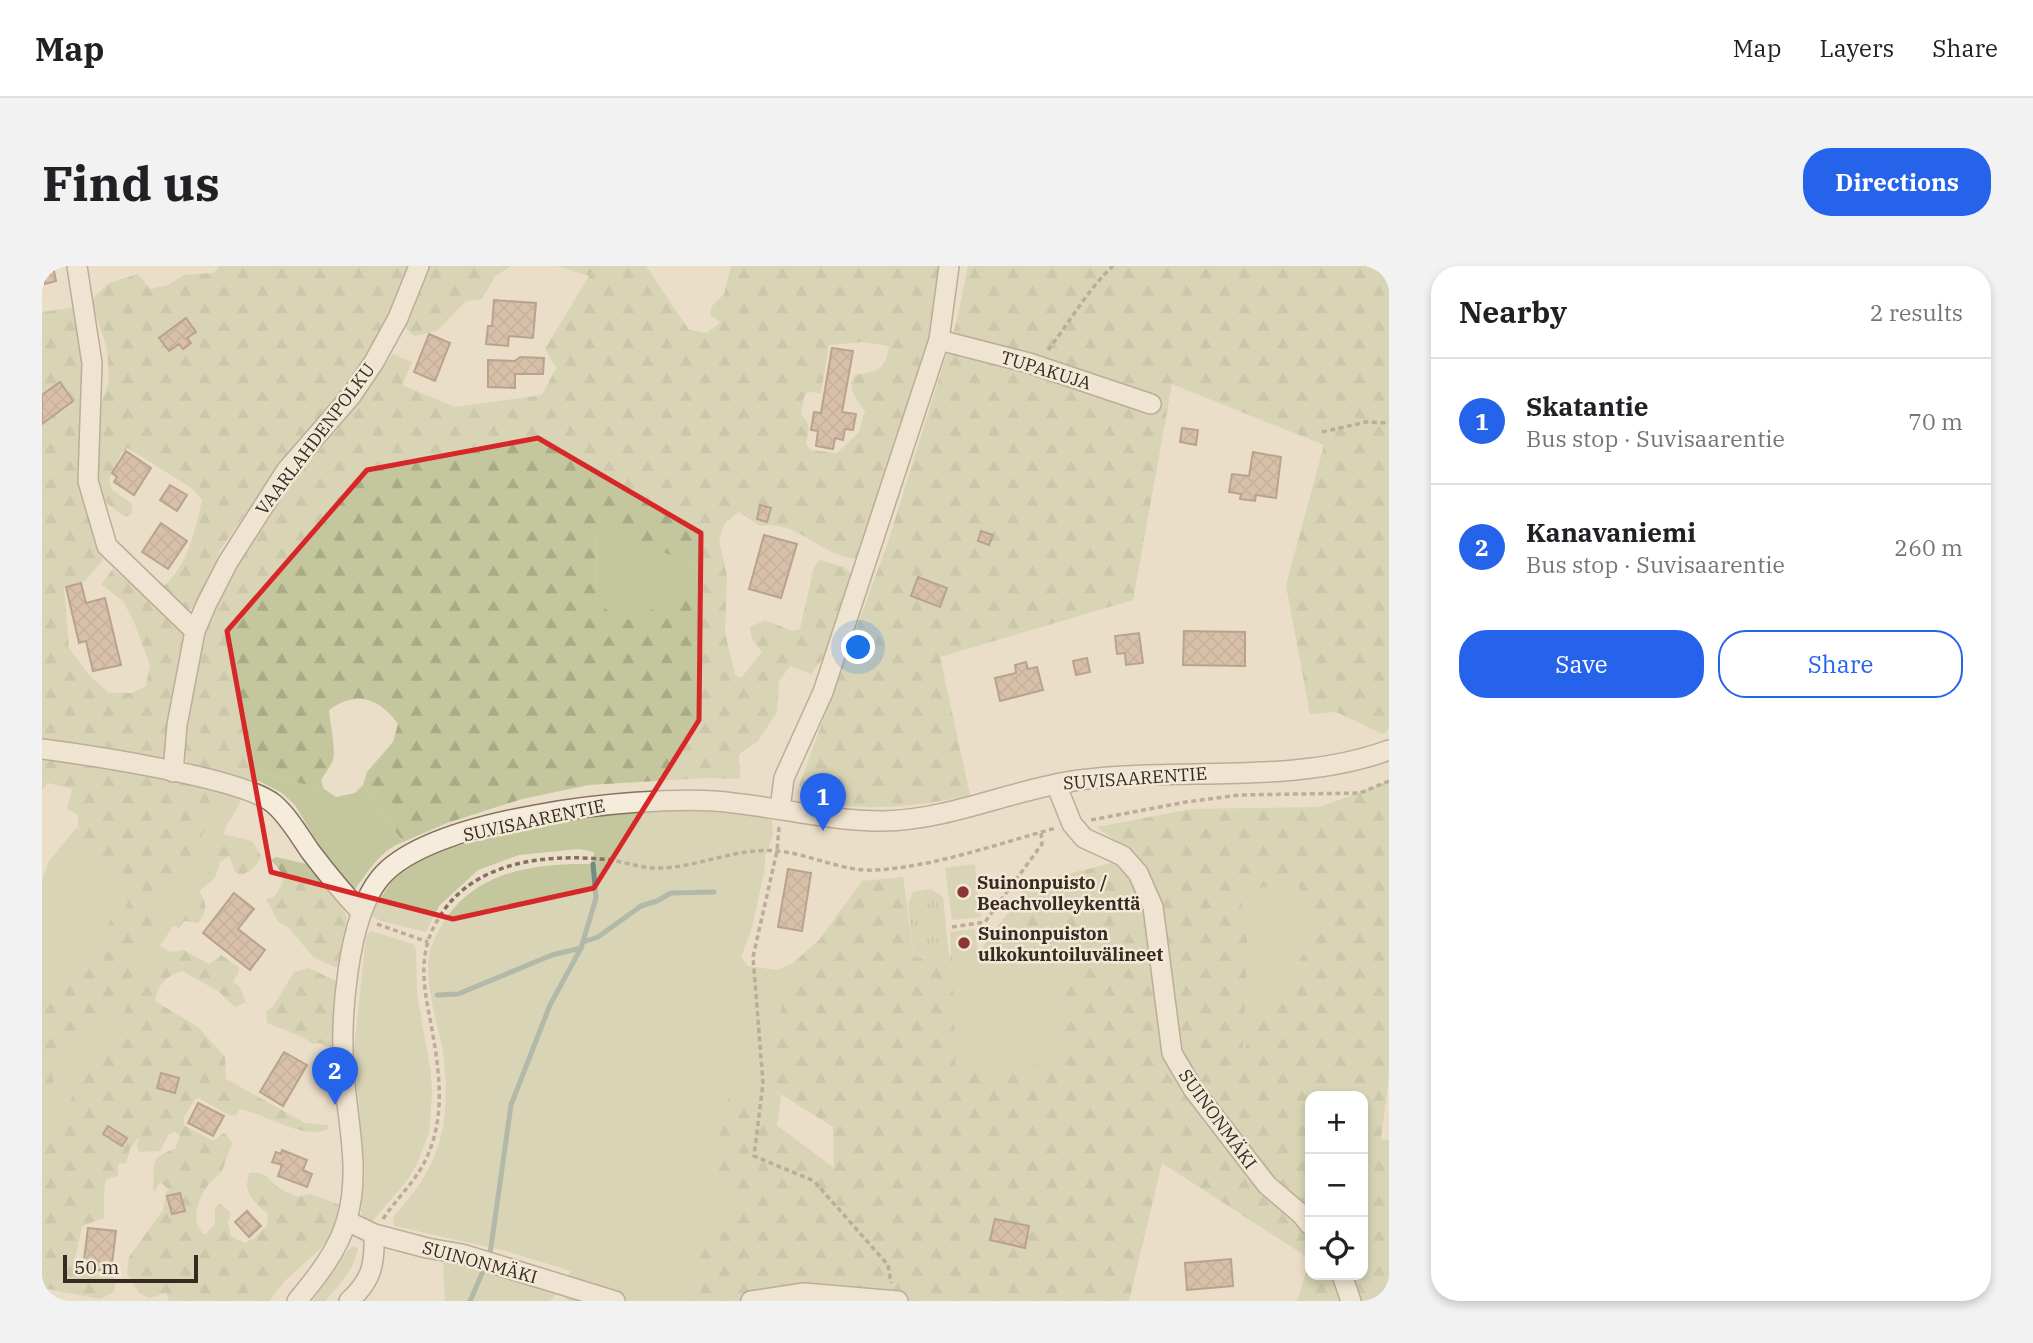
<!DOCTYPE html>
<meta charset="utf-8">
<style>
:root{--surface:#fff;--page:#f2f2f2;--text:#202124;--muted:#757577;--line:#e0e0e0;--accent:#2563eb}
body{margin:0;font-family:"IBM Plex Serif",serif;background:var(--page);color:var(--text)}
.controls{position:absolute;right:21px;bottom:21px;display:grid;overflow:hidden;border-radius:14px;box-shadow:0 4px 10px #0003}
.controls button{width:63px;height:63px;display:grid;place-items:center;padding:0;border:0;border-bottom:2px solid var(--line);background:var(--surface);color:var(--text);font:35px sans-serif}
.scale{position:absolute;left:21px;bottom:18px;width:135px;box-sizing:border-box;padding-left:7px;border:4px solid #362a21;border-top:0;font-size:19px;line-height:24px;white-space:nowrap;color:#362a21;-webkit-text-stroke:5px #f2e9d7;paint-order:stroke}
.you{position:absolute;left:817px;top:382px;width:24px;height:24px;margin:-18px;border:5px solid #fff;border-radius:50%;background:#1a73e8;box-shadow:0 0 0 10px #1a73e833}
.badge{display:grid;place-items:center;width:46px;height:46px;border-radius:50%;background:var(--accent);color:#fff;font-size:23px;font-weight:700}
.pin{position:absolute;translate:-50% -58px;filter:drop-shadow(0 2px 4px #0008)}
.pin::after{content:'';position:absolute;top:37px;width:24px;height:21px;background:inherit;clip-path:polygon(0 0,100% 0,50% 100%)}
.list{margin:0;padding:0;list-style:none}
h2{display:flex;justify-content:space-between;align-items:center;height:91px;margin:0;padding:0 28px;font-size:30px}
h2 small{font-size:23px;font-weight:400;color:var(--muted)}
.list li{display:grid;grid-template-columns:46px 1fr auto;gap:21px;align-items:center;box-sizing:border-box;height:126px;padding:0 28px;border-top:2px solid var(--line)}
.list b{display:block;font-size:26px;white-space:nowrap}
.list p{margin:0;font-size:23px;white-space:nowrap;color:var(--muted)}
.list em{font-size:23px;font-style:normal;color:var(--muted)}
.actions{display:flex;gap:14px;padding:21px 28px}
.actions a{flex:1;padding:16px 0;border:2px solid var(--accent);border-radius:28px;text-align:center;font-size:24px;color:var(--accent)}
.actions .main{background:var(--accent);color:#fff}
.icon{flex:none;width:38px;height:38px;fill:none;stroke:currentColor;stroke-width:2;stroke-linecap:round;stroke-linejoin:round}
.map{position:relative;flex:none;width:1347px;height:1035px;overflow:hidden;border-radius:28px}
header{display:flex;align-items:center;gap:42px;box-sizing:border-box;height:98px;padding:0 35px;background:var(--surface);border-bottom:2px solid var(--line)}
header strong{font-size:33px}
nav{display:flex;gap:38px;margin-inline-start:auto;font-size:24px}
.intro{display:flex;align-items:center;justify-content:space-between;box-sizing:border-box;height:168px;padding:0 42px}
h1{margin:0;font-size:49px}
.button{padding:18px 32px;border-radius:28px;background:var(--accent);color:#fff;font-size:24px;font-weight:700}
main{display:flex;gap:42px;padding:0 42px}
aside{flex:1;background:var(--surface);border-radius:28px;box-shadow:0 4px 10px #0003}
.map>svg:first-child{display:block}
.green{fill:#c4c79d}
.forest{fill:url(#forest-firs);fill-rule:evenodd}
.park{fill:url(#park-tufts)}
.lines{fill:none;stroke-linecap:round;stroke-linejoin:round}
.stream{stroke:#708c84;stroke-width:5}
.building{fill:url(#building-cross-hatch);stroke:#805b48;stroke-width:2}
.minor-casing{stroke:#84715f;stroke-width:22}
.path{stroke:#84715f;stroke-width:3.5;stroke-dasharray:5 3.5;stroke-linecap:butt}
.minor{stroke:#f5ecdb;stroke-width:19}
.marked{fill:none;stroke:#d62828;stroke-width:5;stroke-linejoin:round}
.poi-dot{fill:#8c363a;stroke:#f2e9d7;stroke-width:2.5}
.labels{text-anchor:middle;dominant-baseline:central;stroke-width:5;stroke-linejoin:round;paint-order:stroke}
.street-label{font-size:18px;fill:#362a21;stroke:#f2e9d7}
.poi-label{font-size:18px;font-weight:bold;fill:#362a21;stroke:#f2e9d7;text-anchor:start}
</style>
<header>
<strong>Map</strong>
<nav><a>Map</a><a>Layers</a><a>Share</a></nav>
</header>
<div class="intro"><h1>Find us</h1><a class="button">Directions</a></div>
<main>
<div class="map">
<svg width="1347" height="1035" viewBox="0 0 1347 1035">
<defs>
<pattern id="forest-firs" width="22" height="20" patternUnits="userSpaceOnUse" patternTransform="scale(1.75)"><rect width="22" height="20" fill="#c4c79d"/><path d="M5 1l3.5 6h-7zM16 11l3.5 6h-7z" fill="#a9ab87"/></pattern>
<pattern id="park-tufts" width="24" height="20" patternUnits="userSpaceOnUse" patternTransform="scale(1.75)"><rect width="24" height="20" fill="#c4c79d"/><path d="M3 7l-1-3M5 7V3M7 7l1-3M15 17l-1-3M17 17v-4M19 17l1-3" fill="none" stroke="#a9ab87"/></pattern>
<pattern id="building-cross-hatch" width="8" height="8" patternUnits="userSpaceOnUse" patternTransform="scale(1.75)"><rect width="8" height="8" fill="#c49a82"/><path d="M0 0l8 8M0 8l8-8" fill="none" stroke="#a07e6a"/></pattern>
</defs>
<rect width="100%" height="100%" fill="#eadec8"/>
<g class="green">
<path d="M554,257L659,302L657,324L584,354L555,338Z"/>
<path d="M196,502L282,523L294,531L313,527L321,519L361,576C338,584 327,605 313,623L310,622L288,598L253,539L240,527L219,516L184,508Z"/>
<path d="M182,524L200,530C196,544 187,553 181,568L210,575L214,582L183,579L172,601L145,630L131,660L96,713L78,755L61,784L43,806L0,889V851L11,825L12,788L27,774L45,769L114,625L125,610L146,598Z"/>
<path d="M647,544L723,551L730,554L731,569L723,590V601L710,662L699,691L706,700L734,704L750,698L721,817L739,829L735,860L688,825L671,900L691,944L652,982L650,1035H527L516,1026L508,1035H403L401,995L516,1026L529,1005L460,984L352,960L351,951C373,927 391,902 399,870C406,839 405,805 399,775C393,750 385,722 386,696C387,682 394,669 401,657C434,604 494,597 551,598L552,586L537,583L477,589L436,604L397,640L384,666L338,655L328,648L350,615L362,603L384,590L410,581L546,550Z"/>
<path d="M35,561L53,601L78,621L86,636L83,643L69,651L60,682L44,691L38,718L11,719L0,718V614L7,595Z"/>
<path d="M933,598L939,651L910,654L903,602Z"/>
<path d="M1257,621L1268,677L1201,787L1206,680L1198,622Z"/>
<path d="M933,663L936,687L1012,678L1024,797L914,805L908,666Z"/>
<path d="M329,665L371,678L374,683L375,727L389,807L390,828L387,867L375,898L366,913L329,957L320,952L319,946L323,907L312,784L324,671Z"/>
<path d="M313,980L316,983C311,1004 298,1019 283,1035H271L306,984Z"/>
</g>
<g class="forest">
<path d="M178,0H369L357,33L327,90L278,156L236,201L178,284L161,334L149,343L136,342L105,306L123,319C147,298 153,263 160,234L151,223L86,182L80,186L67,214L70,224L90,238V248L83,251L59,233L52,197L51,159L67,115L65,82L49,34L67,17L96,8L108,23L126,19L142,9L171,7Z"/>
<path d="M386,0H469L453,10L440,33L424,35L395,65L372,70L362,60L381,19Z"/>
<path d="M515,0H604L647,64L665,67L678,56L668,49L670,40L682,28L689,0H902L891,72L817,292C781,294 758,253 718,260L697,246L683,257L677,274L685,309L683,366L693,409L699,412L720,386L710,373L708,361L723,354L750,365L758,363L772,301L778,294L804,302L810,309L784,388L769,408L748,400L737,415L735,446L716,475L697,488L698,513L665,512L547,519L480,533L405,557L361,576L321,519L325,506L351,476L356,458C337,432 315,424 287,444C288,457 294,484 291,494C288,501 283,508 279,514L282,523L196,502L184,508L146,497L142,491L159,372L201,291L249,216L294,165L351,88L370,96L360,119L413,141L500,129L514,102L503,83L547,10ZM820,76L847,80C844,105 835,105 813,109C804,122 815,134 823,145L817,166L795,187L768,184L764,178C766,167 770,157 759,149L762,131L766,126L779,127L787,79ZM554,258L659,302L656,324L584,354L555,338Z"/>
<path d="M926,0H1347V463L1341,468L1294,446L1268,448L1244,319L1282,179L1130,118L1091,334L898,391L928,529C895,538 777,555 757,520L846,276L914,58Z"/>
<path d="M33,41L45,92L44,243L61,294L42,316L22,321L27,382L48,410L67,427H90L104,420L108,399L92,356L81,335L59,318L71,303L145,366L132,424L123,496L0,477V46Z"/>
<path d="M0,488L182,524L146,598L125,610L114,625L117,647L94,704L72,740L44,769L27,774L12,788L11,825L0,851V718L11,719L38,717L44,690L60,682L69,650L83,643L86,636C75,616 69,617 55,602C44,590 35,566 36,549L25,543L30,523L6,517L0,524Z"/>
<path d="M1347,515V810L1339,873L1347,874V1035H1255L1268,994V1009H1321V830H1268V993L1120,897L1087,1035H650L652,982L691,944L671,900L688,824L792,902L791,861L721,817L750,698L778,673L820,615L861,611L872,692L910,690L914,805L1023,797L1012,678L936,687L988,617L1095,591L1055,561L1150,543L1278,541ZM1257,621L1268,677L1201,785L1206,680L1198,622Z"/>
<path d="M183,579L214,582L219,590C216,600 208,605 200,609L193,606L187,590L178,596L173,612L157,625C166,638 165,645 156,657L142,655L137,662L131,660L145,629L172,601L170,594L175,581Z"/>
<path d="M234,591L269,599L300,639L305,652L298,700L293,701L271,691L247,662L236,655L224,633L232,631C245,612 244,611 229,594Z"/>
<path d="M118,680L128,686L142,684L167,698L179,689L196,701L197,705L191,716L198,721L204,736L193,741L176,725L140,705C125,709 115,719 113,735L156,761L183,791L184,813L263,857L286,859V863C262,875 222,847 198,843L193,850L185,848L157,832L153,833L141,853L142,859L171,875L182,867L191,877C186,886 184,894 181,903C178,909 170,914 166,919C156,933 147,956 163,969L173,958V941L179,938L189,947L186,957L189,970L203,977L212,972L225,960L226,948C211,934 201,929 207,907C221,906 224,909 233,919C239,924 248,927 255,931L269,928L298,939C299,983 246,1000 228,1035H125L127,1032L124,1027L107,1032L97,1027L85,1007L87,991L121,944L124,926L127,924L118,916L113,925L111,924C114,898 105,892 133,883L138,870L133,866L127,868L118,885L97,886L95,878L98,873L96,872L88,883L84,897L76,898V910L64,913C61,926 62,939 62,952L40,960L32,999L36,1007L71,1011L74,1016L72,1026L58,1033L0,1022V889L43,806L61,784L78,755L96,713Z"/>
<path d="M267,702L296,716L292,784L278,777L271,778C262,770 237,762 225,757L224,745L231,741L252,706Z"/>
</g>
<path class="park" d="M889,623L901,631L907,690L872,692L866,638L871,626Z"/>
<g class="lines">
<g class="stream">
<path d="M541,676L556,671L599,640L615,635L629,627L672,626"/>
<path d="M395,729L416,728L510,689L539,682"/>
<path d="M448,988L469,839L508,739L539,682L554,632L551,598"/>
<path d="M428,1035L442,1003"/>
</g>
</g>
<g class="building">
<path d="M0,0H11L14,15L3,18V15H0Z"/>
<path d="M452,34L494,37L491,72L467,70L466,80L444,78L446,60H450Z"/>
<path d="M144,52L154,66L145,72L149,77L141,83L137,78L127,85L117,72Z"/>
<path d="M387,68L408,77L393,115L372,106Z"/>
<path d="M790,82L811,85L800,146L814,148L811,164L803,163L801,174L793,172L791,183L774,180L776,165L769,164L772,146L779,147Z"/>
<path d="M478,91L502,92L501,108H473V122L446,121V94L473,95Z"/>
<path d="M18,116L31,135L0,158V129Z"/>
<path d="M1140,162L1156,164L1154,179L1138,176Z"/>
<path d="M84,185L109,202L92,229L72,216L75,211L70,207Z"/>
<path d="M1211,186L1239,191L1234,232L1214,229L1213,235L1198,233L1199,228L1187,226L1190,208L1207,210Z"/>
<path d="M128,219L145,229L135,245L118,234Z"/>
<path d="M718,239L729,242L725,256L715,253Z"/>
<path d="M119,257L145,275L126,303L100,286Z"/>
<path d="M939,265L951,269L947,279L936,275Z"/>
<path d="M722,269L755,278L739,332L707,323Z"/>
<path d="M876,311L905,322L898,341L869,330Z"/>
<path d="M39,317L44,337L63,332L79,399L51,405L44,375L37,377L24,321Z"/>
<path d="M1142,365L1203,366V400L1141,399Z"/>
<path d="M1097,367L1101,397L1084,399L1083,387L1075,388L1073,370Z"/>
<path d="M1045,392L1048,406L1034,409L1031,395Z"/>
<path d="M984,396L986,403L995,401L1001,424L958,435L953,412L974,407L973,399Z"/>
<path d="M746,603L769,607L760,665L736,661Z"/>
<path d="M192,627L212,643L196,663L223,684L208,704L161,667Z"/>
<path d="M242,786L265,799L241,840L218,826Z"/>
<path d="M119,807L137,812L133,827L115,822Z"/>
<path d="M156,837L182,850L171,870L146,857Z"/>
<path d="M66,860L85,872L80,880L61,868Z"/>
<path d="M240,884L265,894L261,904L270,908L265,921L236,910L240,899L230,896L234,886L239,888Z"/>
<path d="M138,927L143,945L130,948L125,930Z"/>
<path d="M205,945L219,960L207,971L193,956Z"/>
<path d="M953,953L987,960L983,982L948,974Z"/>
<path d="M46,962L74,965L69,1006L41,1002Z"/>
<path d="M1189,993L1191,1020L1145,1024L1143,997Z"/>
</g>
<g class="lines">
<g class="minor-casing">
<g id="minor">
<path d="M35,0L50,97L46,215L65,280L153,365"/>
<path d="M897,74L987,97L1109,138"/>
<path d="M0,483C46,489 202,512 232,538C247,551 257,569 268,585C284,606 301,627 319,646"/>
<path d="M131,506L135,459L153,365L164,339L186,296L244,205L309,130L332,96L356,52L377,0"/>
<path d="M1014,518L1030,558L1042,572L1081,590L1096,607L1111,641L1130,787L1151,823L1225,919L1259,948L1268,959"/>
<path d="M738,543L742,512L781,426L897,74L907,0"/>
<path d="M305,955L332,968L385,982L420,988L573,1035"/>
<path d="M1300,1009L1309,1035"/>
<path d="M255,1035C275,1011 297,983 305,953C319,904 305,855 302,806C298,754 305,652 338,612C388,551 595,530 672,535C728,539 784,555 841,555C908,554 971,523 1037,514C1136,501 1254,519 1347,484"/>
<path d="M307,1035C330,1014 333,998 332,968"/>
<path d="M709,1035L762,1027L856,1035"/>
</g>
</g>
<g class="path">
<path d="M1006,84C1028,56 1045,24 1071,0"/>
<path d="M1280,166L1324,156L1347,157"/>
<path d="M1049,554L1144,536L1198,529L1318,527L1347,515"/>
<path d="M737,561L735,585L711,691L721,817L712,890L772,915L846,999L849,1017"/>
<path d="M335,658L386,676"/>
<path d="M910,661L943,656L1000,578L999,566"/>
<path d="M341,953C359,926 379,912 390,878C403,839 396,797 389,758C382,722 375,689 395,655C429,594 506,587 569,594C586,597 602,603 621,602C660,600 696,581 735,585C769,588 800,606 834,604C895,600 955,578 1014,562"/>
</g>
<use href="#minor" class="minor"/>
</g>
<path d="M0 0H1347V1035H0ZM496,172L659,267L657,454L552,622L411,653L229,606L185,365L325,204Z" fill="#eadec8" fill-opacity=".55" fill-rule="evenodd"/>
<path class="marked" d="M496,172L659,267L657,454L552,622L411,653L229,606L185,365L325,204Z"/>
<g class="poi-dot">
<circle cx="921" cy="626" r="7"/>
<circle cx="922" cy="677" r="7"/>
</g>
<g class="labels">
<g class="street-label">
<text transform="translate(1004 104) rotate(17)">TUPAKUJA</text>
<text transform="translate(273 173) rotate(-53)">VAARLAHDENPOLKU</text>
<text transform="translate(1093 512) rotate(-4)">SUVISAARENTIE</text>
<text transform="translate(492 554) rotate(-12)">SUVISAARENTIE</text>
<text transform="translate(1176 853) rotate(54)">SUINONMÄKI</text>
<text transform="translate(438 996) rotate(15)">SUINONMÄKI</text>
</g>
<g class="poi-label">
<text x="935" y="616">Suinonpuisto /<tspan x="935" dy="21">Beachvolleykenttä</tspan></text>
<text x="936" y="667">Suinonpuiston<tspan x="936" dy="21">ulkokuntoiluvälineet</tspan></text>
</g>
</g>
</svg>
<div class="controls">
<button>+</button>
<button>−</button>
<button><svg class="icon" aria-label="locate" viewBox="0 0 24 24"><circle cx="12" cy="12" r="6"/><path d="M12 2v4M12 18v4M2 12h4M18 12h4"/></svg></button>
</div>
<div class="scale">50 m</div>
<div class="you"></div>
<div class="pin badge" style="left:781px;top:565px">1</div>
<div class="pin badge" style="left:293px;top:839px">2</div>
</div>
<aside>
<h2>Nearby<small>2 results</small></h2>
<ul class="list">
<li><span class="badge">1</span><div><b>Skatantie</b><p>Bus stop · Suvisaarentie</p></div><em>70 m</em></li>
<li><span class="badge">2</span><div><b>Kanavaniemi</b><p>Bus stop · Suvisaarentie</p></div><em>260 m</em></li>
</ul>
<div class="actions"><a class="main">Save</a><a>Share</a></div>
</aside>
</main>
